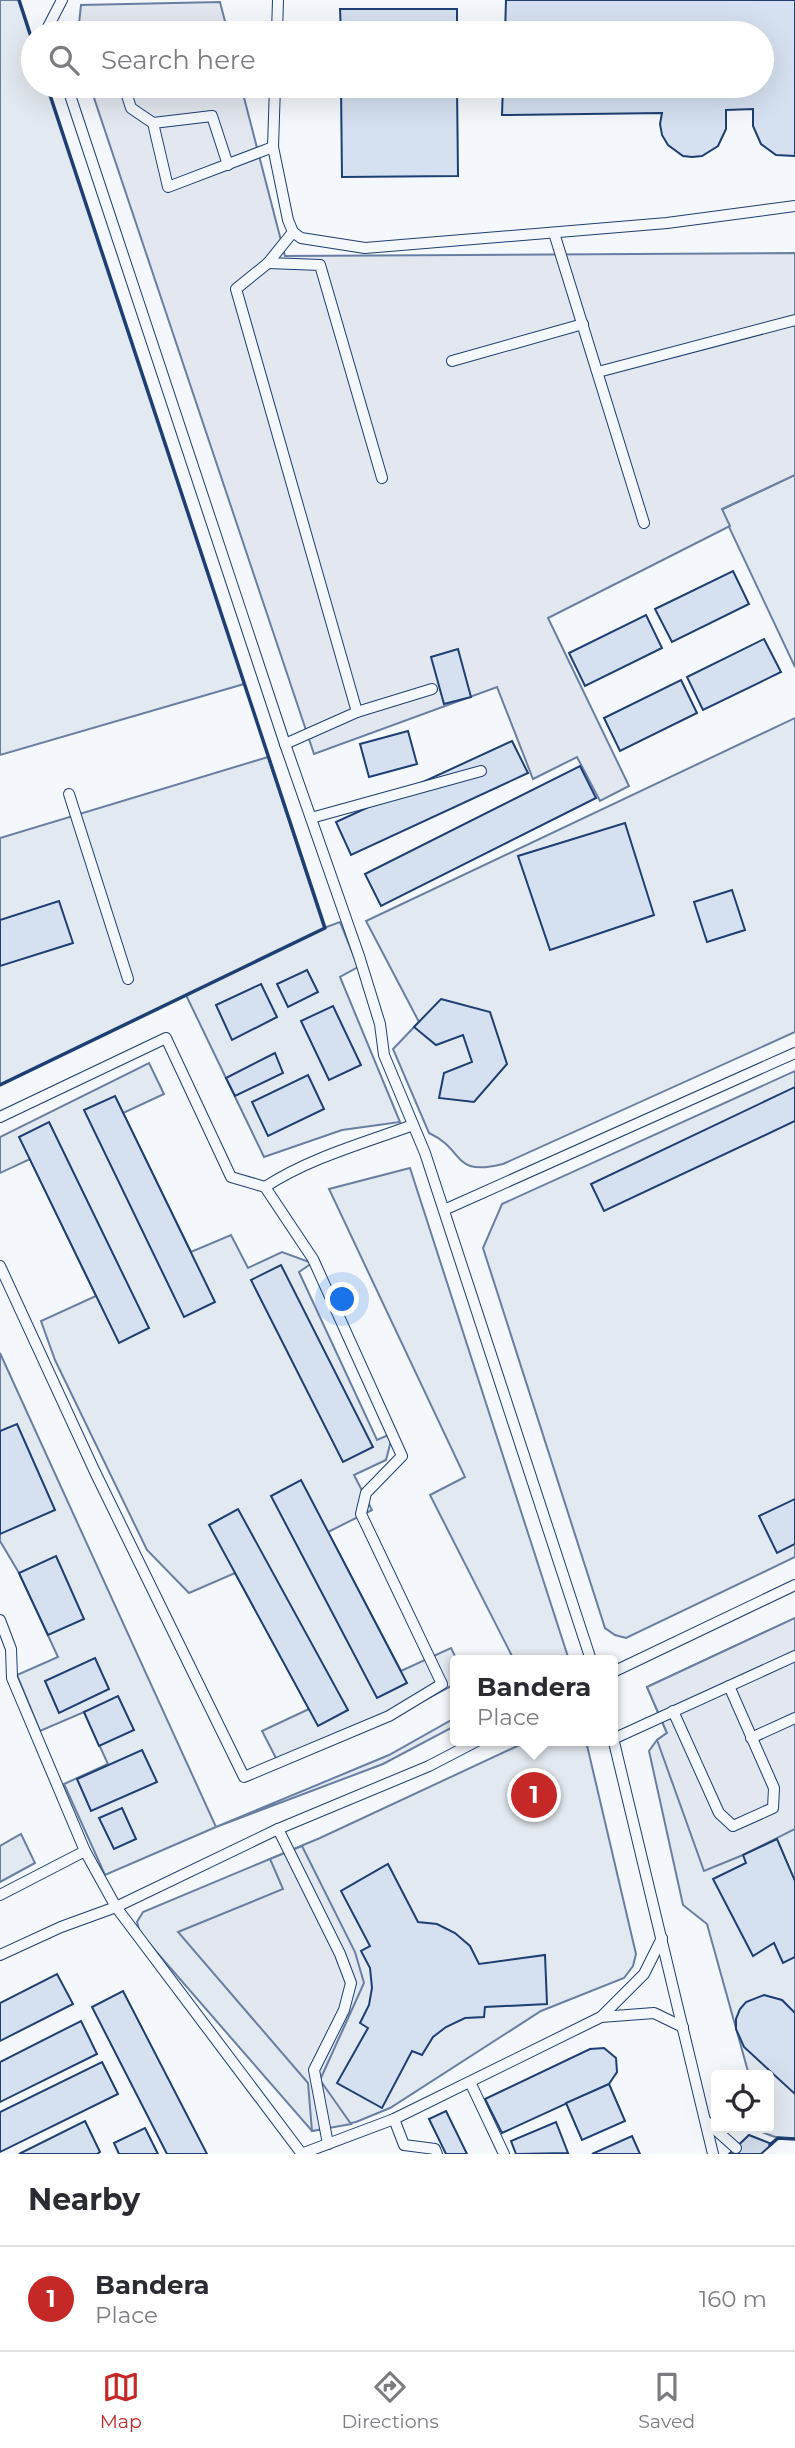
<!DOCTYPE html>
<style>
:root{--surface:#fff;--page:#f2f2f3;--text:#2b2b33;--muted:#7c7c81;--line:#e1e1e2;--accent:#c62828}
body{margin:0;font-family:Montserrat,sans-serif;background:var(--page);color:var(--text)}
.controls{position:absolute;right:21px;bottom:21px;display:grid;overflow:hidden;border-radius:7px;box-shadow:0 7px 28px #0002}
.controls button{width:63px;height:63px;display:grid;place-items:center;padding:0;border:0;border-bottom:2px solid var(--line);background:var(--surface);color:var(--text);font:35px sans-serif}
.you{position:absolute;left:343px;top:1300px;width:24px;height:24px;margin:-18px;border:5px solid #fff;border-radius:50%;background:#1a73e8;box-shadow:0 0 0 10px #1a73e833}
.badge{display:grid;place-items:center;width:46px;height:46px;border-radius:50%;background:var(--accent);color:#fff;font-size:23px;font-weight:700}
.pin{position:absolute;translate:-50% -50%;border:4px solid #fff;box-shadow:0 2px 7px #0006}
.popup{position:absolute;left:450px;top:1655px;width:168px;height:91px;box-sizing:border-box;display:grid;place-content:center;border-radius:7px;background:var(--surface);filter:drop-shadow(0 2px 5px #0005);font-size:23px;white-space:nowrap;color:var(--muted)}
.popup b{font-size:26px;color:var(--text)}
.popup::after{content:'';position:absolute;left:50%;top:100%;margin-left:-14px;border:14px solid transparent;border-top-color:var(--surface)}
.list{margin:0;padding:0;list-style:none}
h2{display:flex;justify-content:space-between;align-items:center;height:91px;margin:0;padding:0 28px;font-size:30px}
h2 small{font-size:23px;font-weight:400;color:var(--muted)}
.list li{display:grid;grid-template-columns:46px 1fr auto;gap:21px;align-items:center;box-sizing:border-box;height:105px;padding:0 28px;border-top:2px solid var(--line)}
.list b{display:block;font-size:26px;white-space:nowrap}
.list p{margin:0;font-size:23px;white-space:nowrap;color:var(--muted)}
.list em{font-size:23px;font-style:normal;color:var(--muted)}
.icon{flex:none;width:38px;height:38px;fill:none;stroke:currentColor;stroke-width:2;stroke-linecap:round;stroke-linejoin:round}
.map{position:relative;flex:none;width:795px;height:2154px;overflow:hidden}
.search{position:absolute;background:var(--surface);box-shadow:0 7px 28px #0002;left:21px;right:21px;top:21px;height:77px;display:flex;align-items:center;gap:18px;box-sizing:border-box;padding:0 24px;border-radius:38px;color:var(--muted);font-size:26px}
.sheet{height:196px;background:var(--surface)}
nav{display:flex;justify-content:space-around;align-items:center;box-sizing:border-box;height:98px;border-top:2px solid var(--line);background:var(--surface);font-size:19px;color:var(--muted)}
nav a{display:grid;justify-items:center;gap:4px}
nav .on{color:var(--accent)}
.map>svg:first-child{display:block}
.green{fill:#e3e9f0;stroke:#687fa3;stroke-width:2}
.parking{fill:#e3e8f0;stroke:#687fa3;stroke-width:2}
.building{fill:#d5e0f0;stroke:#1d3f73;stroke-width:2}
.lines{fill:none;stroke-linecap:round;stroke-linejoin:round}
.service-casing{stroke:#1d3f73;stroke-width:12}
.service{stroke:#f4f7fb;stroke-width:10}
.wall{stroke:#1d3f73;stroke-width:3.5}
</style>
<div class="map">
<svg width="795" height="2154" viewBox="0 0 795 2154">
<rect width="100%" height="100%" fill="#f4f7fb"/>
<g class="green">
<path d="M0,0H19L33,43V86H47L244,684L0,755Z"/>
<path d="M795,475V667L721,510Z"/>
<path d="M795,718V1032L503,1164C451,1177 466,1150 429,1133L393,1049L419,1022L366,921Z"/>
<path d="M268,757L324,928L340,922L358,967L340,977L400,1122L342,1130L264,1157L186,995L0,1085V838Z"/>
<path d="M149,1063L164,1094L123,1113L191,1252L231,1235L248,1268L282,1252L312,1263L299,1272L377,1440L393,1433L386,1460L354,1475L372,1510L328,1532L401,1671L451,1648L457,1660L455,1684L383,1722L278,1762L262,1731L309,1709L235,1573L189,1593L147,1550L55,1360L41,1321L96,1296L30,1159L0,1173V1137Z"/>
<path d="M795,1071V1557L626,1638L615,1635L605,1628L483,1248L502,1204Z"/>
<path d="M410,1168L569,1660H514L430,1495L465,1477L329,1189Z"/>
<path d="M0,1353L216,1827L389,1755L455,1718V1726L383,1764L216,1827L105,1875L64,1784L108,1764L84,1712L40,1731L17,1675L58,1657L19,1573L0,1541Z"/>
<path d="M795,1618V2139C779,2140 766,2134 752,2128H769V2075H749L707,1924L683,1905L649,1751L657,1740L667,1733L647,1687Z"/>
<path d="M528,1741H586L636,1954L633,1966L624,1978L541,2011L390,2108L356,2122L312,2131L140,1933L137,1922L143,1912L320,1838Z"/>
<path d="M21,1834L35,1863L0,1882V1846Z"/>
</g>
<g class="parking">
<path d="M220,2L228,33H78L81,5Z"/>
<path d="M90,86H241L285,256L795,253V475L722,509L730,526L548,618L629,786L600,801L577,757L533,779L497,687L314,754Z"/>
<path d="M795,1618V1829L743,1855L704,1871L657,1740L667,1733L647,1687Z"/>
<path d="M302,1846L355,1952L364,1983L320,2080L351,2124L312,2131L308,2083L178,1932L283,1889L270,1859Z"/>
</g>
<g class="building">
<path d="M506,0H795V156L776,155L761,144L753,126V109L726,110V129L718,146L702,156L692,157L683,156L668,145L662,135L660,124L662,113L502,115L503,86H762V33H505Z"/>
<path d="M340,9H457V33H341Z"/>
<path d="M341,86H457L458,176L342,177Z"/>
<path d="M733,571L749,604L672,642L655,609Z"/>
<path d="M646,615L662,648L585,686L569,653Z"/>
<path d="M764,639L781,672L703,710L687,677Z"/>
<path d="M458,649L471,697L444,704L431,657Z"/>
<path d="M681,680L697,713L620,751L604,718Z"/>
<path d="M408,731L417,764L369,777L360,744Z"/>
<path d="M512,741L528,773L351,855L336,822Z"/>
<path d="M580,766L596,798L381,906L365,874Z"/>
<path d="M625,823L654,915L550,950L518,856Z"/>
<path d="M732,890L745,930L707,942L694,902Z"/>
<path d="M59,901L73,943L0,966V920Z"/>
<path d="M307,970L318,992L288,1007L277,984Z"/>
<path d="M261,984L277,1017L232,1040L216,1005Z"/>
<path d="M441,999L490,1012L507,1064L474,1102L439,1098L444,1073L472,1062L463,1035L436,1045L414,1027Z"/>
<path d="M333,1006L361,1065L329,1080L301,1021Z"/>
<path d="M275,1053L283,1073L235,1096L226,1078Z"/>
<path d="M308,1075L324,1109L268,1136L252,1102Z"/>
<path d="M795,1087V1121L604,1211L591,1184Z"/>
<path d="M115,1096L215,1302L184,1317L84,1110Z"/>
<path d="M49,1122L149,1328L119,1343L19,1137Z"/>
<path d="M281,1265L373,1447L343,1462L251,1280Z"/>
<path d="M17,1424L55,1510L0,1534V1431Z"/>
<path d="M301,1480L407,1683L377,1698L271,1496Z"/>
<path d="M795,1499V1544L777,1553L759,1516Z"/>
<path d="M238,1509L348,1710L318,1726L209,1525Z"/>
<path d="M56,1556L84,1619L48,1635L19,1573Z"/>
<path d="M95,1658L109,1689L59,1713L45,1681Z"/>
<path d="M118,1696L134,1730L99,1746L84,1712Z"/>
<path d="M142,1750L157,1782L91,1811L77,1779Z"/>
<path d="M122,1808L136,1839L114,1849L99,1818Z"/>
<path d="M777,1839L795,1881V1957L783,1963L774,1943L753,1956L713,1879L746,1863L743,1855Z"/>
<path d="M388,1864L418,1922L437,1924L455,1933L470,1946L479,1964L545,1955L547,2004L485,2007L484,2017L465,2018L446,2027L433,2037L422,2055L412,2051L382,2108L337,2083L368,2028L360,2023L369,2005L372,1988L370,1968L361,1951L370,1946L341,1891Z"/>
<path d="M57,1974L73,2004L0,2041V2003Z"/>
<path d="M123,1991L207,2154H167L92,2007Z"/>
<path d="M764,1995L782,2000L795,2013V2094L744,2047L736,2029V2019L740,2009L746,2002Z"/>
<path d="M81,2021L97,2054L0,2102V2062Z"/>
<path d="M604,2048L616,2058L617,2072L609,2084L502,2133L485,2099L590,2049Z"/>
<path d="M102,2062L118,2094L0,2152V2112Z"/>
<path d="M609,2084L625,2121L582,2140L566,2103Z"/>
<path d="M446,2111L467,2154H446L429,2119Z"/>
<path d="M85,2121L100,2152L97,2154H19Z"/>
<path d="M556,2122L568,2153L516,2154L511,2141Z"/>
<path d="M145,2128L158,2154H119L114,2143Z"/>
<path d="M749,2135L772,2144L761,2154H729Z"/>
<path d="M632,2136L640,2154H592Z"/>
</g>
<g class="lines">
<g class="service-casing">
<g id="service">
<path d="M50,33L48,27L62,0"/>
<path d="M164,33L174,31L178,33"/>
<path d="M277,33L278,0"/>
<path d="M67,86L285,744L359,956L380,1024L384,1055L425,1153L591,1660"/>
<path d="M124,86L131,108L153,123L168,187L273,147"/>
<path d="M275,86L273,147L288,220L293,232L301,238L365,248L667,223L795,206"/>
<path d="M153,123L212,116L228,165"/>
<path d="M293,232L268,263L236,289L357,712"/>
<path d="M554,233L644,523"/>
<path d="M268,263L320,265L382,478"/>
<path d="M452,361L583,324"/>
<path d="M598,372L795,320"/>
<path d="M285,744L357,712L432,689"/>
<path d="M69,794L128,979"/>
<path d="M311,818L481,771"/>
<path d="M0,1117L166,1038L231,1177L265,1187L313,1259L402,1456L366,1493L361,1514L442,1684L389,1716L244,1777L95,1472L0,1266"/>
<path d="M265,1187C309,1158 364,1143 413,1125"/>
<path d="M444,1210L795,1053"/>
<path d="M0,1620L11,1649L12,1678L85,1851L0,1895"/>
<path d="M613,1672L795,1585"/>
<path d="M673,1711L719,1813L733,1826L773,1808L774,1788L729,1686"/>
<path d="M613,1738L713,2154"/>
<path d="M751,1738L795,1718"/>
<path d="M613,1739L795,1656"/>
<path d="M278,1829L340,1954L351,1983L344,2010L314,2070L328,2144"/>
<path d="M85,1851L116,1907L302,2154"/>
<path d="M0,1955L61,1927L116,1907L278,1829L429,1766L477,1741"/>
<path d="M601,2017L654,2013L683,2027"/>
<path d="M470,2082L504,2154"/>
<path d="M394,2119L404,2145L435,2149L437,2154"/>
<path d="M707,2122L736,2148"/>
<path d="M301,2154L394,2119L601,2017L644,1974L662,1938"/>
</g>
</g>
<use href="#service" class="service"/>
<g class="wall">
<path d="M19,0L33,43"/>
<path d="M0,1085L325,928L47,86"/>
<path d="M770,2145L778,2138L795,2139"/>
</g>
</g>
</svg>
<div class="controls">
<button><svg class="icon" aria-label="locate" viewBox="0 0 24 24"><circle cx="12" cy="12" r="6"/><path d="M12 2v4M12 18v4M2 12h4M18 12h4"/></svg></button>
</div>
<div class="you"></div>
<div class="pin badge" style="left:534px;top:1795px">1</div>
<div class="popup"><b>Bandera</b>Place</div>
<div class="search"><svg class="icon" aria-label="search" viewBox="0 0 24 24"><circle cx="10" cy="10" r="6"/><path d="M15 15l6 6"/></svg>Search here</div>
</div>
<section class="sheet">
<h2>Nearby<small></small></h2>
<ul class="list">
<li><span class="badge">1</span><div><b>Bandera</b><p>Place</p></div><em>160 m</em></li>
</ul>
</section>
<nav>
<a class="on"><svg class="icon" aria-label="map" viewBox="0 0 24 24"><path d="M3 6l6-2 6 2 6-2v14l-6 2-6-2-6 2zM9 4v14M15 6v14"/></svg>Map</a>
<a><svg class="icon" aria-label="directions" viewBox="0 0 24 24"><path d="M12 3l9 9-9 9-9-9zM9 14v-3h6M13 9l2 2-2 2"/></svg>Directions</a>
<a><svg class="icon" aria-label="saved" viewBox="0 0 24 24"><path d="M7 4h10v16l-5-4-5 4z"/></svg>Saved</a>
</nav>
